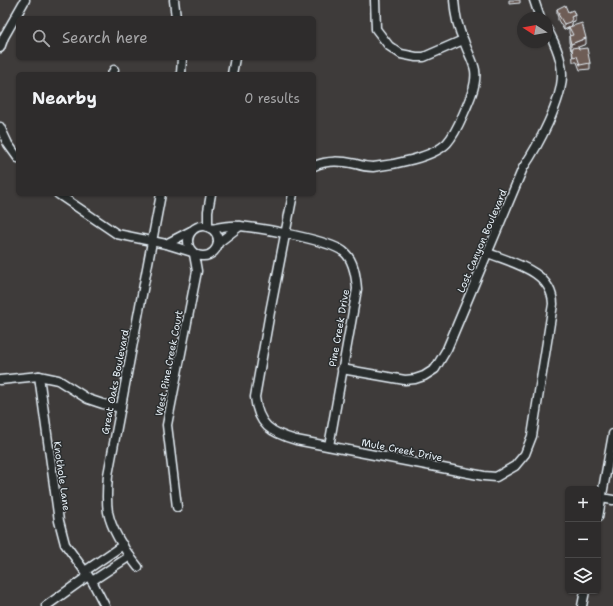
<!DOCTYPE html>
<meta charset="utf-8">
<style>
:root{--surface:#2e2c2c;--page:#363434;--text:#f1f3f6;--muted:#a7a7a9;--line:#494848}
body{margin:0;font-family:"Shantell Sans",sans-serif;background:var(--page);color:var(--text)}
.controls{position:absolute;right:12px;bottom:12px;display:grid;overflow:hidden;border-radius:6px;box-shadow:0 1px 3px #0004}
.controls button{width:36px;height:36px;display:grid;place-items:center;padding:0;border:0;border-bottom:1px solid var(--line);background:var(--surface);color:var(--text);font:20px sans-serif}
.compass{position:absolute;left:517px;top:12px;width:36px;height:36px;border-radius:50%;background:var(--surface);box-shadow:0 1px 3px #0004;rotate:281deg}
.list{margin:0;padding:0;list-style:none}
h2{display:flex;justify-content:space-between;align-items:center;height:52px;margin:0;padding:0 16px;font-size:17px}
h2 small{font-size:13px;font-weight:400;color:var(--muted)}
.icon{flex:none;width:22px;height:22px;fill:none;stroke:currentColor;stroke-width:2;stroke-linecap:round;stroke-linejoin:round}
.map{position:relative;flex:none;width:613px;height:606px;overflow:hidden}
.search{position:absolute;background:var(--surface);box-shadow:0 1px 3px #0004;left:16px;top:16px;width:300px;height:44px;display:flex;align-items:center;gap:10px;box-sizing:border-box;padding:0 14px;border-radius:6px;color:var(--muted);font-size:15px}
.panel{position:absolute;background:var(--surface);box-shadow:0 1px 3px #0004;left:16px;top:72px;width:300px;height:124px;border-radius:6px}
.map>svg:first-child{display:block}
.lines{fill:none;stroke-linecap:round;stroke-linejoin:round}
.minor-casing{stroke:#e8f1f8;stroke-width:11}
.minor{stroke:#2a2d2e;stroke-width:8}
.wall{fill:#5f504a;stroke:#e8f1f8}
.shaded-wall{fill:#4d413c;stroke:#e8f1f8}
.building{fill:#6e5d56;stroke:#e8f1f8}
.labels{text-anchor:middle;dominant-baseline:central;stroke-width:3;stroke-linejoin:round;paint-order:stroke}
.street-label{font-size:10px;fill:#e8f1f8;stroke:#2a2d2e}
</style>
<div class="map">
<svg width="613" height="606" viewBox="0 0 613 606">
<rect width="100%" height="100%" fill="#3e3b3a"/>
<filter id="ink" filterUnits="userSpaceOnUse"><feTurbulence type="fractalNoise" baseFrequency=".025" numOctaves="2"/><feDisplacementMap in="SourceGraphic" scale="8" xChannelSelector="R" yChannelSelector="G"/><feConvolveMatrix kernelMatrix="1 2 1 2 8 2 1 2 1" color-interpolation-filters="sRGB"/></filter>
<g filter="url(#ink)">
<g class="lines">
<g class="minor-casing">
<g id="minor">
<path d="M174,0L176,18"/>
<path d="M375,0L376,29L389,46L401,54L416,57H424L463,40"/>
<path d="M534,0L540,18"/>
<path d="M0,48L4,37L25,0"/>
<path d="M112,74L114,70"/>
<path d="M181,74L182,58"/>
<path d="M232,74L235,58"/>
<path d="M0,127L8,144L18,158"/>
<path d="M314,166C328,160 341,161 356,164C362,166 367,167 373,167C393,165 434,157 447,143C456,133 461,119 466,108C471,96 477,83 475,70C473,60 467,51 464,41C458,29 455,14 454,0"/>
<path d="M58,194L117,234L166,244L192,252"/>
<path d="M293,194L270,312L255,397C258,425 271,433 296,440L484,476L496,477L515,466L525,454L532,436L553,304C552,271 513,263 488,253"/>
<circle cx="203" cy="241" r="15"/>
<path d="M208,227V211L211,194"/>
<path d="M212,229C221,227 230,225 240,226C260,228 330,240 344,252C354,260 356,277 357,289L329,446"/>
<path d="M218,243L240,226"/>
<path d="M166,244L191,231"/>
<path d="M342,369L405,380L415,379L424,376L435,369L447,349L523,168C538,146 562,101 562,75C562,59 555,43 547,29"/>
<path d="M39,376L59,521L65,544L92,581L105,606"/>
<path d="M0,380L39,376L58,380L88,399L103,404L121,408"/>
<path d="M601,498L613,500"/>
<path d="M177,507L167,425L197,271L194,254"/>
<path d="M598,517L613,434"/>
<path d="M138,567C126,552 112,532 108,512C106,500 107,487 108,475L161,194"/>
<path d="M85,571L123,545"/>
<path d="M92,581L130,556"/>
<path d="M46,606L88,576"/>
<path d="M582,606L585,591"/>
</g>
</g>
<use href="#minor" class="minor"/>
</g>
<g class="wall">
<path d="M509,0H520V3L509,4Z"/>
<path d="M557,9L568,12L575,21L572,22V25L571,26L586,44L578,47L579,49L590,63V69L580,70L577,62H573L572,50H571L569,42V36H570L569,33V28L564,30L558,20V17L557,15Z"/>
</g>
<g class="shaded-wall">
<path d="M575,15V21L572,22V25L570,27L564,30V24L571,17Z"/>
<path d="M586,38V44L571,50V44Z"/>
</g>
<g class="building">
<path d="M565,5L568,12L573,10L575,15L571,17L572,19L570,22L564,24L558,14H559L557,9Z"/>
<path d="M582,23L586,38L571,44L569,36L573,35L569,27Z"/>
<path d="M578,47L579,49L587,48L590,63L580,65L577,56L573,57L572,48Z"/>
</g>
</g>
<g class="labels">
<g class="street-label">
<text transform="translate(482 241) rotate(-67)">Lost Canyon Boulevard</text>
<text transform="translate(339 328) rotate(-80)">Pine Creek Drive</text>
<text transform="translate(169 363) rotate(-79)">West Pine Creek Court</text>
<text transform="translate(115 382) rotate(-79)">Great Oaks Boulevard</text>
<text transform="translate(402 450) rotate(11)">Mule Creek Drive</text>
<text transform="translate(62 476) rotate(82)">Knothole Lane</text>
</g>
</g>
</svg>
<div class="controls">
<button>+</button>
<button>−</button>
<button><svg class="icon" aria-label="layers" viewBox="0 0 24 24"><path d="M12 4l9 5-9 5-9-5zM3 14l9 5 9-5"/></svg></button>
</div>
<svg class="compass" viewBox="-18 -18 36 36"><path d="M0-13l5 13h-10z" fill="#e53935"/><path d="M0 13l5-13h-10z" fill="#a7a7a9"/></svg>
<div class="search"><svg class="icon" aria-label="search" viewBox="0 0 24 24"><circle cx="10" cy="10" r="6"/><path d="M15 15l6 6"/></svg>Search here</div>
<section class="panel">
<h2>Nearby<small>0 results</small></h2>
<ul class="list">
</ul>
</section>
</div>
